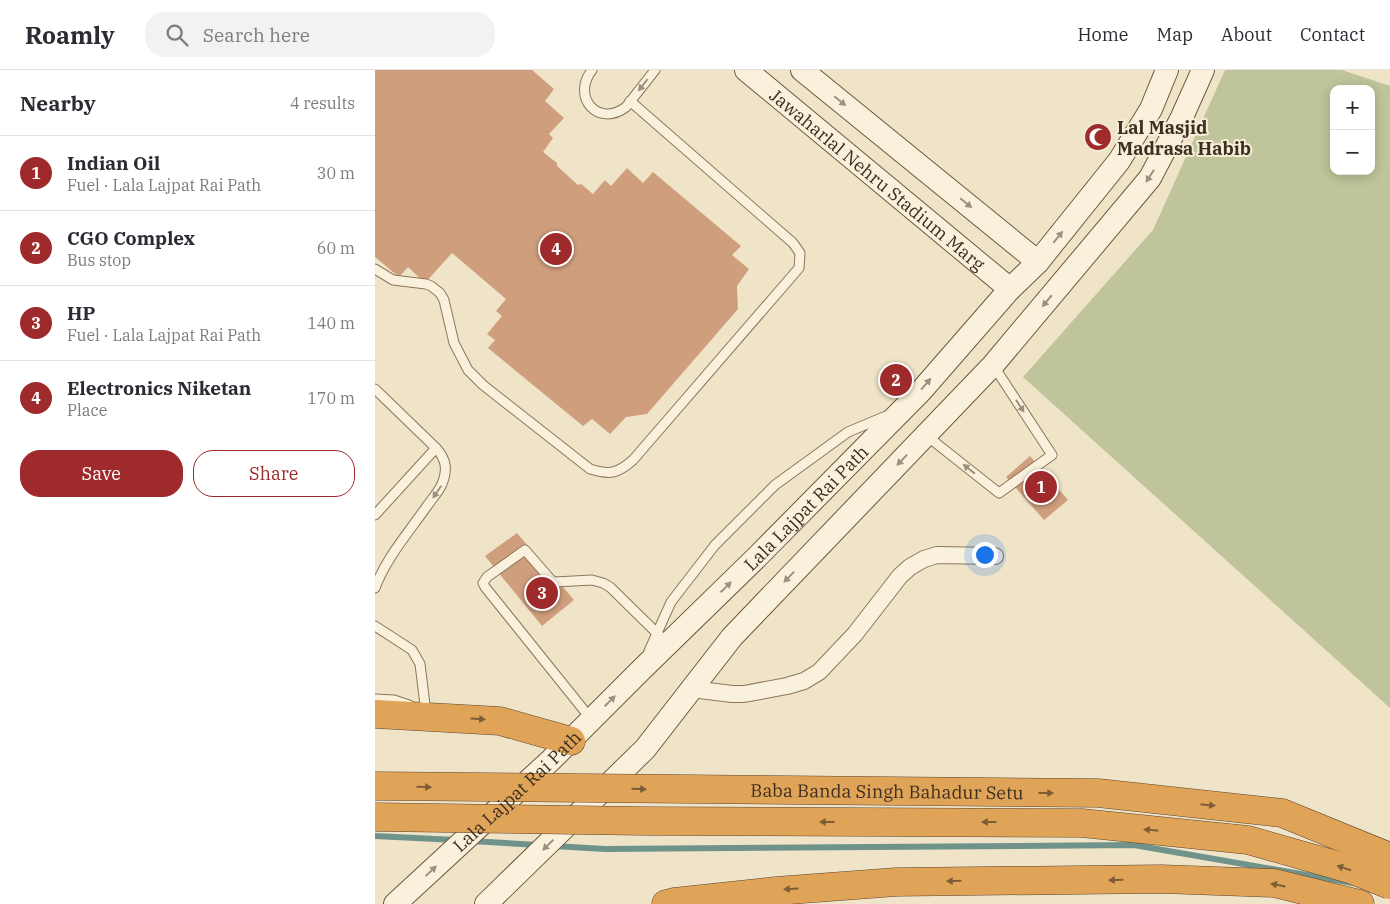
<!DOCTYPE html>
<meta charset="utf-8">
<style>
:root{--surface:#fff;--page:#f2f2f3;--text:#2b2b33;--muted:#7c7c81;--line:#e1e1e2;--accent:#9e2a2b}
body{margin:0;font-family:"IBM Plex Serif",serif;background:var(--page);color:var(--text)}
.controls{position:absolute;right:15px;top:15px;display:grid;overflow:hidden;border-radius:10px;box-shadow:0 2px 12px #0003}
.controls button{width:45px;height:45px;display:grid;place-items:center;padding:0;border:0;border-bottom:1px solid var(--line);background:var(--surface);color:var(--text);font:25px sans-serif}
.you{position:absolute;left:609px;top:484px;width:18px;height:18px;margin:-12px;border:4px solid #fff;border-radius:50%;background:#1a73e8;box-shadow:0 0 0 8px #1a73e833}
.badge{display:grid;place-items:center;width:32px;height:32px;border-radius:50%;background:var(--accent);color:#fff;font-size:16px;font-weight:700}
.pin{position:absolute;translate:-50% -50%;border:2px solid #fff;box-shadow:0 1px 5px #0006}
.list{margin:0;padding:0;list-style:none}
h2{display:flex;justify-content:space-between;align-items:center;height:65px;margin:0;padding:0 20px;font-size:21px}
h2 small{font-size:16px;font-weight:400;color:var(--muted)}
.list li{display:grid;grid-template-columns:32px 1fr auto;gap:15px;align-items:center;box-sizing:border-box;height:75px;padding:0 20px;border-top:1px solid var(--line)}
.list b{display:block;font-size:19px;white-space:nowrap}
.list p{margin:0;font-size:16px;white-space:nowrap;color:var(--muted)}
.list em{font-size:16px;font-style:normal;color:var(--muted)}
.actions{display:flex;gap:10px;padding:15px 20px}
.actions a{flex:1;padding:11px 0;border:1px solid var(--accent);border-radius:20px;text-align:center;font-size:18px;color:var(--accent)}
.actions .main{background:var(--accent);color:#fff}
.icon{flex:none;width:28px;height:28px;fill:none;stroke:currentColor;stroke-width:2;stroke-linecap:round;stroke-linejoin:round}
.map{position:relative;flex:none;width:1015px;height:834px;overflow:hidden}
header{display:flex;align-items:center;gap:30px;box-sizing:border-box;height:70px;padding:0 25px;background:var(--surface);border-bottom:1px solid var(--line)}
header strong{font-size:24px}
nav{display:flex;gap:28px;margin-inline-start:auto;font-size:18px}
.search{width:350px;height:45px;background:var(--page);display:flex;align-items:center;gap:12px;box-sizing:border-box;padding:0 18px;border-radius:20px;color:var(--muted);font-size:19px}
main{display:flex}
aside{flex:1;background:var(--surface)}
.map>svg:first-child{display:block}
.cemetery{fill:#bfc49a;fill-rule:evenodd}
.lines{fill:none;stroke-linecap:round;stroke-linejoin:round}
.stream{stroke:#6f938a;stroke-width:6}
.building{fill:#cf9f7d}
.lane-casing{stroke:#8d765c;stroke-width:11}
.street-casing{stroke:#8d765c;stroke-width:18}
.secondary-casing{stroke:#6f573f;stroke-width:24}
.highway-casing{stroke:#5b4430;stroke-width:29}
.lane{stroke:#faf1dc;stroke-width:9}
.street{stroke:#faf1dc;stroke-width:16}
.secondary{stroke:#faf1dc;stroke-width:22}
.highway{stroke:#e0a458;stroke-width:28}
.highway-bridge-casing{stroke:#5b4430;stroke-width:29;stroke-linecap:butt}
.highway-bridge{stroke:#e0a458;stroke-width:28}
.oneway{fill:#9c907e}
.oneway2{fill:#7e5d36}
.labels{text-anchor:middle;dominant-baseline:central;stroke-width:4;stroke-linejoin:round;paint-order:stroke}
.poi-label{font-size:18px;font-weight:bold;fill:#3d2e20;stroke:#f7eed8;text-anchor:start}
.street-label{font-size:18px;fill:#3d2e20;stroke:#f7eed8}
</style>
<header>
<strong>Roamly</strong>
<div class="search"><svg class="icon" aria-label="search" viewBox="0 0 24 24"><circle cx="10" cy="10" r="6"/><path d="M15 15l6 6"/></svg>Search here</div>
<nav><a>Home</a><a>Map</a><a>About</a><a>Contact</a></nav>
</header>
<main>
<aside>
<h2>Nearby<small>4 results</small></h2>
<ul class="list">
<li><span class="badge">1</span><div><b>Indian Oil</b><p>Fuel · Lala Lajpat Rai Path</p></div><em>30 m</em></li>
<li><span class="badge">2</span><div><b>CGO Complex</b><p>Bus stop</p></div><em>60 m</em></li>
<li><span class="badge">3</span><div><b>HP</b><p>Fuel · Lala Lajpat Rai Path</p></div><em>140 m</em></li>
<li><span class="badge">4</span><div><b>Electronics Niketan</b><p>Place</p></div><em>170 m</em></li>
</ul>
<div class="actions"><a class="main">Save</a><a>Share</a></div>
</aside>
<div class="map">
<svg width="1015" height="834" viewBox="0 0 1015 834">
<rect width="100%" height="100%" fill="#f0e4c8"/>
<path class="cemetery" d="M850,0H967L1015,16V638L648,307L778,160ZM959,19H996V101H959Z"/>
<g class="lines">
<g class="stream">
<path d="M0,766L81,770"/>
<path d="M96,771L163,775"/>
<path d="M178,776L230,779L759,775L978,813"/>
</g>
</g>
<g class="building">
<path d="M0,0H157L179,19L170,31L189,48L174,64L178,68L168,82L182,93V96L203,115L206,114L218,124L230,110L236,116L252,98L268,113L278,102L366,176L357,185L374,199L362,216L363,239L272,344L251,347L235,364L217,349L208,356L113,278L120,270L112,264L127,246L121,241L131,229L77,183L50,213L33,197L24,207L0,187Z"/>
<path d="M655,386L693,430L669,450L631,407Z"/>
<path d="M142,463L199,530L167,556L110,486Z"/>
</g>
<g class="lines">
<g class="lane-casing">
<g id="lane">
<path d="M217,0C196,27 223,58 251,37L280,0"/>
<path d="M0,199L18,210L51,214L56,216L65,223L69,230L79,273L93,300L108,315L215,399C235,405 242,404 258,390L424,198L425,183L418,173L255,31"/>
<path d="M0,319L61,378C71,389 73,399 67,414C64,421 57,429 52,436C34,462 11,488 0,518"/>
<path d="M552,366L624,423L677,385L618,295"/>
<path d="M0,445L61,378"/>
<path d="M0,556L37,580L45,594L51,643"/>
<path d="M274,581L296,532L340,475L400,415L473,362L511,346"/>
<path d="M0,629L19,630L34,635"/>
<path d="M216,649L110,517L108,513L112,507L150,480L176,510L180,512L217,510L228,513L235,517L293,574"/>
</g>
</g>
<g class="street-casing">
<path id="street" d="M317,619L357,624H369L412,616L429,611L444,602L480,564L525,506L535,497L549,489L562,485L620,486"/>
</g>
<g class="secondary-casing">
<g id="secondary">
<path id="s1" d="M371,0L635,219"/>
<path d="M427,0L663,192"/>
<path id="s2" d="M20,834L176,690L266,600L382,487L546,321L635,219L663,192L744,91L776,39L792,0"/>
<path d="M111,834L270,679L357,567L618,295L775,108L807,47L828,0"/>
</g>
</g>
<g class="highway-casing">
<g id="highway">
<path d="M0,644L125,651L196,671"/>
<path d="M291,834L299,832L401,821L521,812L786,809L899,813L985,834"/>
</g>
</g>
<use href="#lane" class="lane"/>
<use href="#street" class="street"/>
<use href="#secondary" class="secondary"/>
<use href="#highway" class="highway"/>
<g class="highway-bridge-casing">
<g id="highway-bridge">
<path id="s3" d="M0,716L723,723L907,743L1015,787"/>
<path d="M0,747L268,751L707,753L873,770L975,799L1015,815"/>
</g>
</g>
<use href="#highway-bridge" class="highway-bridge"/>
</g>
<defs><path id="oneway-solid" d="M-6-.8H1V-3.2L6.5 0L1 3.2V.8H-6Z" transform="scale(1.25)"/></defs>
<g class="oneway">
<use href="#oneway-solid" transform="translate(268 15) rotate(128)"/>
<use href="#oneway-solid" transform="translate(465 31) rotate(39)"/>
<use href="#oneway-solid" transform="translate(775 106) rotate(123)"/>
<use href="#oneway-solid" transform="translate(591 133) rotate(39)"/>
<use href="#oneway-solid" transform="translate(683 167) rotate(-51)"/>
<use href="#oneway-solid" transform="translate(672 231) rotate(130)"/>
<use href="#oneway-solid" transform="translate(551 314) rotate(-49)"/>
<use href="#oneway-solid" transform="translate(645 336) rotate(57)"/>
<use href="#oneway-solid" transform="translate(527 390) rotate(134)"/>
<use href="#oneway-solid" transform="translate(594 399) rotate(-142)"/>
<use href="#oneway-solid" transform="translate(62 422) rotate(124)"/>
<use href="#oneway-solid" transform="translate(414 507) rotate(134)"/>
<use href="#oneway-solid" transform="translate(351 517) rotate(-44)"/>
<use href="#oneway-solid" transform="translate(235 631) rotate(-45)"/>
<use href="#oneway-solid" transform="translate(173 775) rotate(136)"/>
<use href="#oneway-solid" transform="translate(56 801) rotate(-43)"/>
</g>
<g class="oneway2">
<use href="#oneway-solid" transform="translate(103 649) rotate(4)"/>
<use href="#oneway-solid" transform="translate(49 717) rotate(1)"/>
<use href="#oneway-solid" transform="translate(264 719) rotate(1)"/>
<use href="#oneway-solid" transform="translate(671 723)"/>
<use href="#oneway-solid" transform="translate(833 735) rotate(6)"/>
<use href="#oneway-solid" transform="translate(452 752) rotate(-180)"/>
<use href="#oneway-solid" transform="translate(614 752) rotate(-180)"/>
<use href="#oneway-solid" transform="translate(776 760) rotate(-174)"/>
<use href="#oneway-solid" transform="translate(969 798) rotate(-163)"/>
<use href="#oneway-solid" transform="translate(741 810) rotate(179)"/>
<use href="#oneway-solid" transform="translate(579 811) rotate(179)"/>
<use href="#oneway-solid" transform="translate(903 815) rotate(-169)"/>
<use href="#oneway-solid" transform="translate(416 819) rotate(176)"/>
</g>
<defs>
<g id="mosque-disc" transform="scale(1.4375)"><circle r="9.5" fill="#9e2a2b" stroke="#f7eed8"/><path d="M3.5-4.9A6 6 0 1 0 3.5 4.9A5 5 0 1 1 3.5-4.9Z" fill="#fff"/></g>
</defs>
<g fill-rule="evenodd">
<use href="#mosque-disc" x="723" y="67"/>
</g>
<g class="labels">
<g class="poi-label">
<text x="742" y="57">Lal Masjid<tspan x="742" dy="21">Madrasa Habib</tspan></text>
</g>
<g class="street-label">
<text stroke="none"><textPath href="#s1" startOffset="171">Jawaharlal Nehru Stadium Marg</textPath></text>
<text stroke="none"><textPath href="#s2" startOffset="571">Lala Lajpat Rai Path</textPath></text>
<text stroke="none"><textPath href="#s2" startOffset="166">Lala Lajpat Rai Path</textPath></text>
<text stroke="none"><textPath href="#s3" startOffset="512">Baba Banda Singh Bahadur Setu</textPath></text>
</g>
</g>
</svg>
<div class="controls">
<button>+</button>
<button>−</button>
</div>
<div class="you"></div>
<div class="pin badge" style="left:666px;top:417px">1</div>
<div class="pin badge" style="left:521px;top:310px">2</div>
<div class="pin badge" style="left:167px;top:523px">3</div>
<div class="pin badge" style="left:181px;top:179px">4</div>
</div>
</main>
